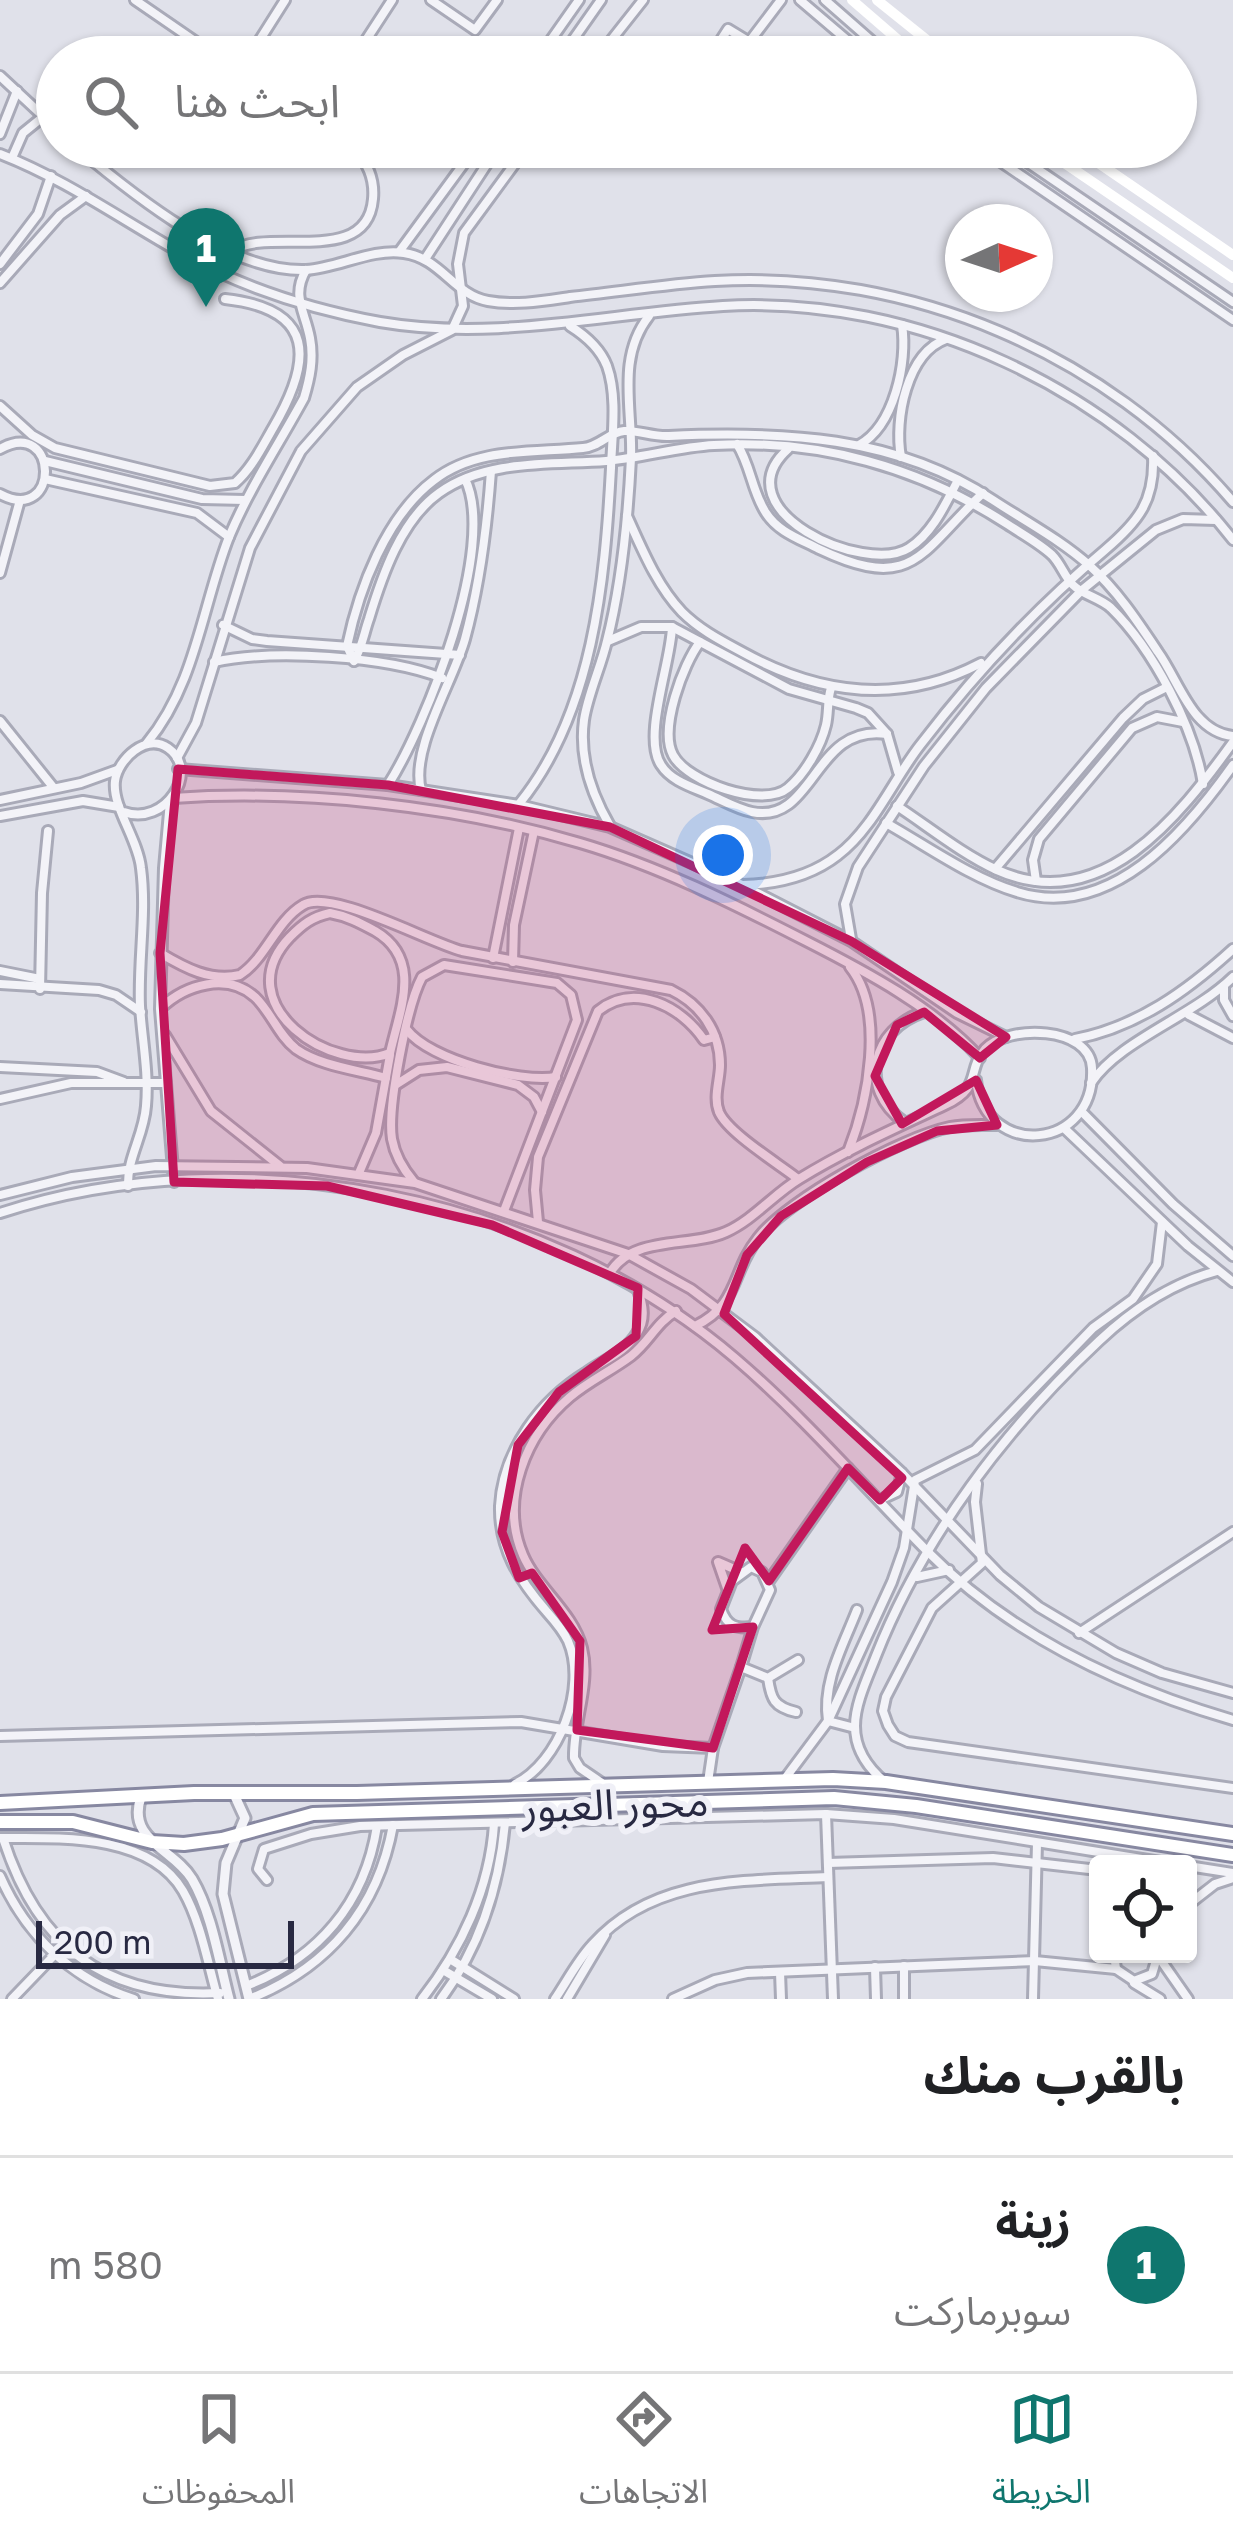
<!DOCTYPE html>
<html lang="ar">
<meta charset="utf-8">
<style>
:root{--surface:#fff;--page:#f2f2f2;--text:#202124;--muted:#757577;--line:#e0e0e0;--accent:#0f766e}
body{margin:0;font-family:"Golos Text","Noto Sans Arabic",sans-serif;background:var(--page);color:var(--text);direction:rtl}
.controls{position:absolute;right:36px;bottom:36px;display:grid;overflow:hidden;border-radius:12px;box-shadow:0 3px 9px #0004}
.controls button{width:108px;height:108px;display:grid;place-items:center;padding:0;border:0;border-bottom:3px solid var(--line);background:var(--surface);color:var(--text);font:60px sans-serif}
.compass{position:absolute;left:945px;top:204px;width:108px;height:108px;border-radius:50%;background:var(--surface);box-shadow:0 3px 9px #0004;rotate:87deg}
.scale{position:absolute;left:36px;bottom:30px;width:258px;box-sizing:border-box;padding-left:12px;border:6px solid #282942;border-top:0;font-size:33px;line-height:42px;white-space:nowrap;color:#282942;-webkit-text-stroke:9px #f0f0f7;paint-order:stroke}
.you{position:absolute;left:723px;top:855px;width:42px;height:42px;margin:-30px;border:9px solid #fff;border-radius:50%;background:#1a73e8;box-shadow:0 0 0 18px #1a73e833}
.badge{display:grid;place-items:center;width:78px;height:78px;border-radius:50%;background:var(--accent);color:#fff;font-size:39px;font-weight:700}
.pin{position:absolute;translate:-50% -99px;filter:drop-shadow(0 3px 6px #0008)}
.pin::after{content:'';position:absolute;top:63px;width:42px;height:36px;background:inherit;clip-path:polygon(0 0,100% 0,50% 100%)}
.list{margin:0;padding:0;list-style:none}
h2{display:flex;justify-content:space-between;align-items:center;height:156px;margin:0;padding:0 48px;font-size:51px}
h2 small{font-size:39px;font-weight:400;color:var(--muted)}
.list li{display:grid;grid-template-columns:78px 1fr auto;gap:36px;align-items:center;box-sizing:border-box;height:216px;padding:0 48px;border-top:3px solid var(--line)}
.list b{display:block;font-size:45px;white-space:nowrap}
.list p{margin:0;font-size:39px;white-space:nowrap;color:var(--muted)}
.list em{font-size:39px;font-style:normal;color:var(--muted)}
.icon{flex:none;width:66px;height:66px;fill:none;stroke:currentColor;stroke-width:2;stroke-linecap:round;stroke-linejoin:round}
.map{position:relative;flex:none;width:1233px;height:1999px;overflow:hidden;direction:ltr}
.search{position:absolute;background:var(--surface);box-shadow:0 3px 9px #0004;left:36px;right:36px;top:36px;height:132px;display:flex;align-items:center;gap:30px;box-sizing:border-box;padding:0 42px;border-radius:66px;color:var(--muted);font-size:45px}
.sheet{height:372px;background:var(--surface)}
nav{display:flex;justify-content:space-around;align-items:center;box-sizing:border-box;height:168px;border-top:3px solid var(--line);background:var(--surface);font-size:33px;color:var(--muted)}
nav a{display:grid;justify-items:center;gap:6px}
nav .on{color:var(--accent)}
.map>svg:first-child{display:block}
.lines{fill:none;stroke-linecap:round;stroke-linejoin:round}
.minor-casing{stroke:#a9aab8;stroke-width:14}
.tertiary-casing{stroke:#a9aab8;stroke-width:15}
.trunk-casing{stroke:#8788a1;stroke-width:18}
.minor{stroke:#f3f3f8;stroke-width:8}
.tertiary{stroke:#f3f3f8;stroke-width:9}
.secondary{stroke:#fff;stroke-width:10}
.trunk{stroke:#fff;stroke-width:12}
.marked{fill:#c2185b;fill-opacity:0.2;stroke:#c2185b;stroke-width:9;stroke-linejoin:round}
.labels{text-anchor:middle;dominant-baseline:central;stroke-width:12;stroke-linejoin:round;paint-order:stroke}
.street-label{font-size:42px;fill:#282942;stroke:#f0f0f7}
</style>
<div class="map">
<svg width="1233" height="1999" viewBox="0 0 1233 1999">
<rect width="100%" height="100%" fill="#e0e1ea"/>
<g class="lines">
<g class="minor-casing">
<g id="minor">
<path d="M135,0L218,57"/>
<path d="M431,0L475,30L497,0"/>
<path d="M800,0L867,57"/>
<path d="M825,0L890,57"/>
<path d="M750,41L781,0"/>
<path d="M249,57L285,0"/>
<path d="M355,57L392,0"/>
<path d="M539,57L579,0"/>
<path d="M561,57L601,0"/>
<path d="M598,57L643,0"/>
<path d="M710,57L728,29L751,43L747,57"/>
<path d="M0,76L57,129"/>
<path d="M0,134L17,91"/>
<path d="M76,147C132,194 229,273 306,270C338,268 372,248 404,253C441,258 454,295 488,301C515,306 543,301 570,297C618,292 666,284 715,281C910,270 1106,353 1233,502"/>
<path d="M640,147L652,155L663,147"/>
<path d="M979,147L1233,320"/>
<path d="M1005,147L1233,302"/>
<path d="M0,154C65,179 122,220 183,254C245,289 310,309 380,322C496,342 607,313 723,306C915,295 1115,389 1233,540"/>
<path d="M12,158L23,133L44,116"/>
<path d="M232,251C269,226 367,268 373,199C375,178 367,163 354,147"/>
<path d="M399,252L476,147"/>
<path d="M425,259L498,147"/>
<path d="M0,264L38,214L51,176"/>
<path d="M0,283L60,215L86,196"/>
<path d="M0,406L32,435L55,448L210,486L235,483C252,468 262,447 273,428C313,360 316,309 225,299"/>
<path d="M737,444C751,466 752,492 766,513C778,532 800,539 819,549C914,594 920,552 983,493"/>
<path d="M859,445C894,426 908,362 902,325"/>
<path d="M0,449C59,416 61,526 0,494"/>
<path d="M788,449C720,510 865,576 909,548C932,534 946,503 958,480"/>
<path d="M901,457C894,419 907,353 946,339"/>
<path d="M45,461L202,499L245,500"/>
<path d="M45,479L197,513L229,537"/>
<path d="M627,516C642,549 657,586 682,612C700,630 722,641 744,653C821,695 901,705 981,663"/>
<path d="M0,573L20,500"/>
<path d="M223,625L252,639L267,641L460,655"/>
<path d="M672,627C671,663 642,737 661,765C671,781 692,787 708,794C722,800 737,809 752,812C815,825 813,723 887,734"/>
<path d="M608,641L641,627H672L789,689L856,708L868,713L887,734L898,772"/>
<path d="M700,642C683,664 659,729 673,755C687,782 763,809 788,788C805,774 821,746 826,725C829,712 827,700 831,688"/>
<path d="M354,661L347,646C359,589 386,516 434,480C476,447 533,453 583,448C599,447 609,432 624,431C638,430 653,437 669,436C781,431 895,435 993,500C1025,521 1061,540 1090,566C1117,590 1138,622 1158,652C1179,681 1192,732 1233,736"/>
<path d="M354,661C362,648 364,633 369,619C382,576 401,520 439,493C486,459 551,465 606,461C643,458 677,447 714,445C819,439 919,467 1007,524C1022,534 1039,543 1052,555C1061,564 1064,576 1073,585C1083,595 1100,598 1111,608C1153,649 1194,727 1203,784"/>
<path d="M214,662C273,649 386,656 442,678"/>
<path d="M0,721L53,787"/>
<path d="M147,743C196,684 202,606 229,537C249,489 279,444 304,398C310,378 314,359 310,338C305,311 291,296 306,270"/>
<path d="M177,758L196,723L250,548L301,451L357,387L403,355L452,330L463,306L458,264L464,233L527,147"/>
<path d="M178,769L388,785L519,805L610,827L742,885L851,941L957,1013L1006,1037"/>
<path d="M388,785C426,725 498,546 465,479"/>
<path d="M421,790C410,749 453,682 465,639C480,584 487,527 491,471"/>
<path d="M173,798C302,789 456,806 580,843C658,866 734,904 806,941C865,971 935,1008 980,1058"/>
<path d="M0,800L81,783L117,770"/>
<path d="M170,801L164,868L160,1009L174,1182"/>
<path d="M519,804C593,713 605,581 611,468C612,436 618,397 607,366C600,348 586,336 570,326"/>
<path d="M897,806C929,827 962,854 997,870C1101,917 1179,817 1233,742"/>
<path d="M124,812C165,827 201,771 168,748C146,733 118,759 115,781C112,807 138,839 141,868C147,913 138,960 140,1006C142,1039 149,1073 146,1106C144,1135 127,1158 128,1186"/>
<path d="M0,816L83,801L119,807"/>
<path d="M886,823C927,846 971,878 1017,892C1110,921 1185,833 1233,765"/>
<path d="M610,826C592,795 579,757 584,720C588,694 601,667 607,641C622,582 628,519 631,458C633,409 616,358 649,316"/>
<path d="M995,869L1123,718L1143,699L1167,687"/>
<path d="M1036,881L1033,860L1039,839L1132,728L1157,717L1183,722"/>
<path d="M743,885C777,884 810,877 838,855C873,829 894,778 921,744C976,672 1036,608 1105,550C1138,522 1155,501 1153,456"/>
<path d="M330,913C347,916 360,923 375,931C423,959 400,1009 390,1053C334,1076 225,1005 290,937C303,924 312,917 330,913Z"/>
<path d="M851,939L845,904L858,867L924,766L986,688L1082,590L1156,530L1183,519L1216,520"/>
<path d="M160,953C185,968 211,982 240,975C266,958 276,921 303,905C330,888 428,942 462,951L671,990C700,1004 720,1031 720,1065C720,1080 713,1097 719,1112C728,1133 779,1164 798,1179"/>
<path d="M493,958L519,828"/>
<path d="M513,962L514,925L534,831"/>
<path d="M0,971L40,979"/>
<path d="M0,984L99,990L116,995L141,1012"/>
<path d="M1224,986V1000L1233,1016"/>
<path d="M40,989L42,893L48,831"/>
<path d="M161,1008C185,985 227,972 255,997C271,1012 278,1035 296,1049C320,1066 358,1070 386,1078"/>
<path d="M1189,1015L1233,1038"/>
<path d="M407,1030C430,1060 519,1083 556,1077"/>
<path d="M165,1035L211,1111L280,1166"/>
<path d="M1075,1039C1137,1027 1187,991 1233,949"/>
<path d="M0,1067L97,1072L124,1082"/>
<path d="M1091,1083C1120,1040 1192,1017 1233,977"/>
<path d="M397,1084L419,1070L447,1067L518,1085L534,1097L542,1112"/>
<path d="M0,1099L71,1083H166"/>
<path d="M1082,1112L1173,1204L1233,1256"/>
<path d="M904,1122C857,1088 872,1029 924,1012"/>
<path d="M1065,1129L1188,1246L1233,1282"/>
<path d="M848,1152C868,1102 886,1012 850,967"/>
<path d="M359,1173L376,1133L390,1055"/>
<path d="M414,1182C403,1169 395,1156 392,1139C387,1108 407,1005 422,977L444,965L557,983L571,995L577,1020L504,1211"/>
<path d="M0,1195L72,1177L156,1166L307,1168L415,1183L628,1254L691,1289L755,1337L902,1473L1000,1575L1039,1607L1116,1653L1162,1673L1233,1693"/>
<path d="M0,1213C239,1134 544,1195 735,1358C804,1417 863,1486 927,1551C1011,1636 1120,1687 1233,1720"/>
<path d="M538,1222L535,1190L538,1157L598,1011C634,982 681,1006 704,1040L715,1037"/>
<path d="M610,1273C632,1235 690,1248 726,1232C753,1220 774,1194 799,1179C846,1150 896,1128 945,1105C983,1087 966,1071 985,1049C1008,1024 1090,1026 1092,1068C1096,1151 985,1160 976,1080"/>
<path d="M695,1326C740,1304 731,1272 758,1238C788,1199 902,1137 950,1127C965,1124 981,1125 997,1125"/>
<path d="M977,1484L975,1502L982,1563L932,1608L886,1697L883,1711L888,1725L895,1736L908,1742L1233,1788"/>
<path d="M882,1499L897,1492L902,1473"/>
<path d="M917,1577L949,1570"/>
<path d="M769,1581L848,1468"/>
<path d="M727,1588L718,1562L741,1572"/>
<path d="M1079,1633L1233,1532"/>
<path d="M741,1667L753,1627L770,1590L762,1572L751,1567L732,1581L721,1609C727,1626 735,1629 753,1627"/>
<path d="M768,1678C771,1699 774,1707 796,1712"/>
<path d="M855,1728L828,1721C822,1682 843,1646 857,1610"/>
<path d="M0,1736L521,1722L663,1746L713,1748"/>
<path d="M784,1780L828,1721L892,1582L904,1548L915,1480L975,1450L1093,1328L1133,1299L1157,1264L1162,1222"/>
<path d="M708,1782L713,1748L741,1667L768,1678L798,1660"/>
<path d="M885,1782C868,1768 855,1749 855,1726C855,1703 868,1677 876,1656C923,1537 1006,1428 1099,1341C1133,1309 1172,1283 1217,1271"/>
<path d="M602,1783L580,1768L574,1758C573,1722 591,1684 582,1648C573,1612 537,1588 523,1555C499,1499 526,1434 570,1397C589,1381 611,1371 631,1356C649,1342 656,1323 676,1311"/>
<path d="M515,1784C559,1763 588,1687 568,1641C563,1630 555,1621 547,1612C519,1580 499,1549 500,1506C503,1450 541,1400 587,1372C604,1360 626,1352 637,1333C646,1319 643,1305 638,1290"/>
<path d="M826,1814L833,1999"/>
<path d="M0,1838C58,1838 149,1833 183,1891C201,1922 208,1965 218,1999"/>
<path d="M3,1838C37,1945 104,1999 220,1993"/>
<path d="M828,1863L993,1858L1098,1870"/>
<path d="M1188,1866L1233,1873"/>
<path d="M0,1876C26,1935 72,1980 134,1999"/>
<path d="M267,1880L258,1869L264,1849L311,1834L360,1826L826,1814L894,1819L1173,1864"/>
<path d="M1188,1905L1215,1884L1233,1878"/>
<path d="M1114,1954L1116,1969L1134,1981L1152,1974L1158,1954"/>
<path d="M1158,1956L1188,1999"/>
<path d="M450,1959L514,1999"/>
<path d="M904,1966V1999"/>
<path d="M875,1967L876,1999"/>
<path d="M443,1970L492,1999"/>
<path d="M780,1972L781,1999"/>
<path d="M1134,1983L1160,1999"/>
<path d="M246,1986C318,1958 365,1903 377,1826"/>
<path d="M12,1999L63,1946"/>
<path d="M249,1999C328,1968 378,1909 393,1825"/>
<path d="M422,1999C461,1949 490,1888 494,1824"/>
<path d="M441,1999C480,1947 499,1888 505,1823"/>
<path d="M555,1999C567,1981 578,1960 592,1945C653,1876 745,1881 828,1877"/>
<path d="M567,1999L605,1935"/>
<path d="M673,1999L715,1980L747,1973L1035,1961L1116,1969"/>
<path d="M1033,1999L1037,1843"/>
</g>
</g>
<g class="tertiary-casing">
<g id="tertiary">
<path d="M234,1794L245,1818L226,1863L223,1894L249,1999"/>
<path d="M141,1797C126,1840 174,1849 192,1879C212,1913 219,1961 229,1999"/>
</g>
</g>
<g class="trunk-casing">
<g id="trunk">
<path d="M0,1803L194,1793H357L833,1779L886,1782L1233,1834"/>
<path d="M0,1822H73L152,1842L184,1844L222,1839L313,1814L834,1798L916,1806L1233,1855"/>
</g>
</g>
<use href="#minor" class="minor"/>
<use href="#tertiary" class="tertiary"/>
<g class="secondary">
<path d="M852,0L918,57"/>
<path d="M877,0L948,57"/>
<path d="M1041,147L1233,278"/>
<path d="M1075,147L1233,255"/>
</g>
<use href="#trunk" class="trunk"/>
</g>
<path class="marked" d="M178,769L388,785L610,827L851,941L1006,1037L980,1058L924,1012L897,1025L875,1076L902,1124L976,1080L997,1125L937,1131L867,1162L781,1216L747,1255L724,1314L902,1478L880,1500L848,1468L769,1581L745,1548L712,1630L753,1627L713,1748L577,1730L580,1641L532,1573L519,1578L502,1532L518,1445L559,1392L636,1336L638,1288L492,1225L327,1186L174,1182L160,953Z"/>
<g class="labels">
<g class="street-label">
<text transform="translate(615 1803) rotate(-2)">محور العبور</text>
</g>
</g>
</svg>
<div class="controls">
<button><svg class="icon" aria-label="locate" viewBox="0 0 24 24"><circle cx="12" cy="12" r="6"/><path d="M12 2v4M12 18v4M2 12h4M18 12h4"/></svg></button>
</div>
<svg class="compass" viewBox="-18 -18 36 36"><path d="M0-13l5 13h-10z" fill="#e53935"/><path d="M0 13l5-13h-10z" fill="#757577"/></svg>
<div class="scale">200 m</div>
<div class="you"></div>
<div class="pin badge" style="left:206px;top:307px">1</div>
<div class="search"><svg class="icon" aria-label="search" viewBox="0 0 24 24"><circle cx="10" cy="10" r="6"/><path d="M15 15l6 6"/></svg>ابحث هنا</div>
</div>
<section class="sheet">
<h2>بالقرب منك<small></small></h2>
<ul class="list">
<li><span class="badge">1</span><div><b>زينة</b><p>سوبرماركت</p></div><em>580 m</em></li>
</ul>
</section>
<nav>
<a class="on"><svg class="icon" aria-label="map" viewBox="0 0 24 24"><path d="M3 6l6-2 6 2 6-2v14l-6 2-6-2-6 2zM9 4v14M15 6v14"/></svg>الخريطة</a>
<a><svg class="icon" aria-label="directions" viewBox="0 0 24 24"><path d="M12 3l9 9-9 9-9-9zM9 14v-3h6M13 9l2 2-2 2"/></svg>الاتجاهات</a>
<a><svg class="icon" aria-label="saved" viewBox="0 0 24 24"><path d="M7 4h10v16l-5-4-5 4z"/></svg>المحفوظات</a>
</nav>
